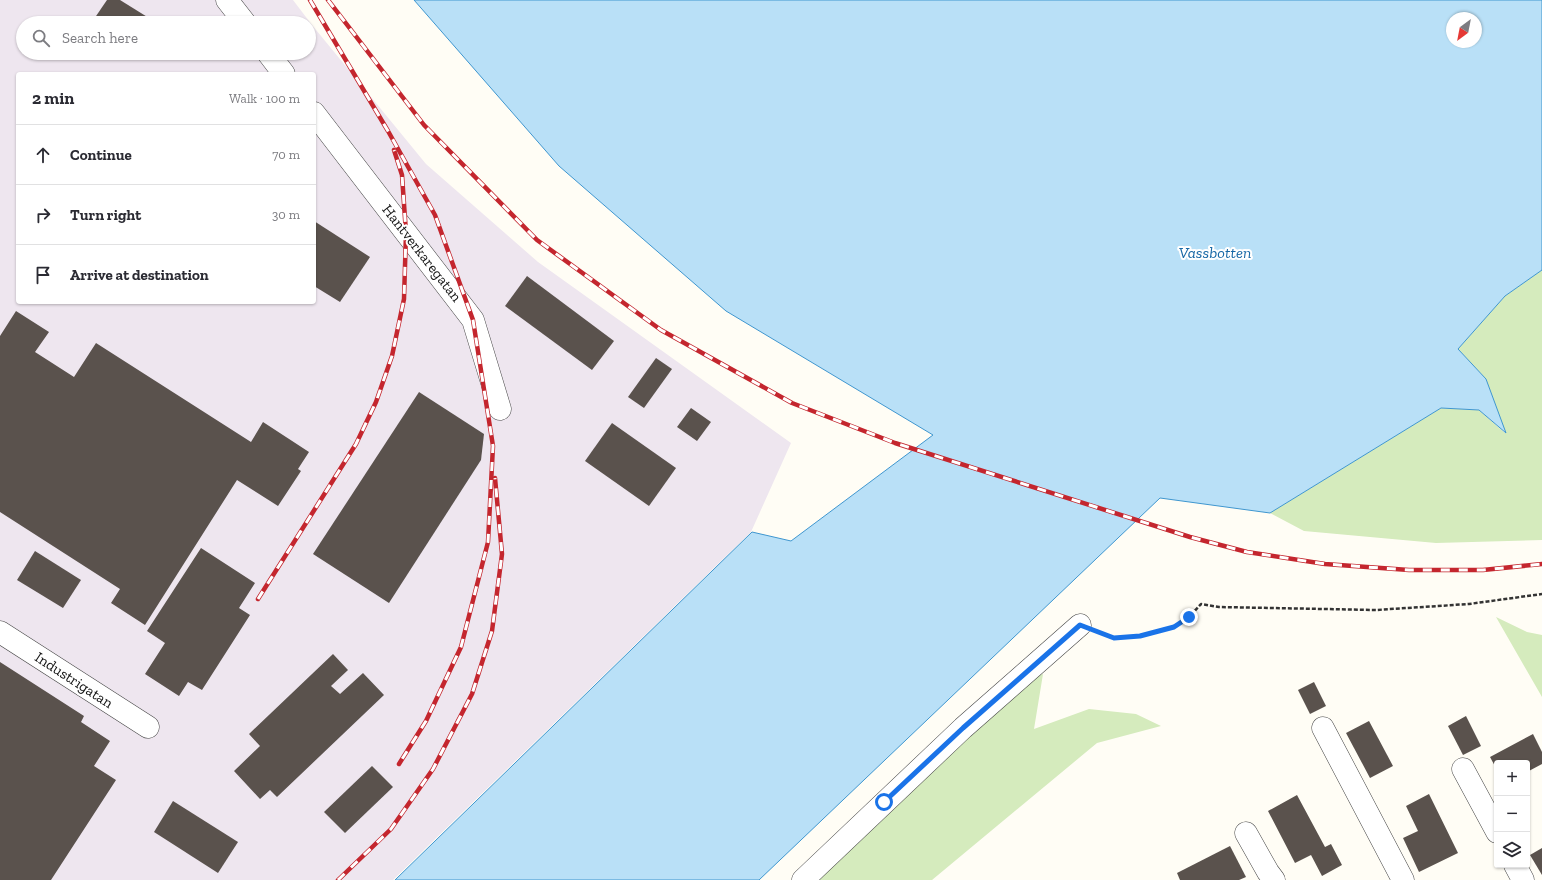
<!DOCTYPE html>
<meta charset="utf-8">
<style>
:root{--surface:#fff;--page:#f7f7f7;--text:#2b2b33;--muted:#7c7c81;--line:#e1e1e2}
body{margin:0;font-family:"Zilla Slab",serif;background:var(--page);color:var(--text)}
.controls{position:absolute;right:12px;bottom:12px;display:grid;overflow:hidden;border-radius:4px;box-shadow:0 1px 3px #0004}
.controls button{width:36px;height:36px;display:grid;place-items:center;padding:0;border:0;border-bottom:1px solid var(--line);background:var(--surface);color:var(--text);font:20px sans-serif}
.compass{position:absolute;left:1446px;top:12px;width:36px;height:36px;border-radius:50%;background:var(--surface);box-shadow:0 1px 3px #0004;rotate:212deg}
.stop{position:absolute;width:12px;height:12px;margin:-9px;border:3px solid #1a73e8;border-radius:50%;background:#fff}
.stop.end{background:#1a73e8;border-color:#fff;box-shadow:0 1px 4px #0008}
.list{margin:0;padding:0;list-style:none}
h2{display:flex;justify-content:space-between;align-items:center;height:52px;margin:0;padding:0 16px;font-size:17px}
h2 small{font-size:13px;font-weight:400;color:var(--muted)}
.list li{display:grid;grid-template-columns:26px 1fr auto;gap:12px;align-items:center;box-sizing:border-box;height:60px;padding:0 16px;border-top:1px solid var(--line)}
.list b{display:block;font-size:15px;white-space:nowrap}
.list em{font-size:13px;font-style:normal;color:var(--muted)}
.icon{flex:none;width:22px;height:22px;fill:none;stroke:currentColor;stroke-width:2;stroke-linecap:round;stroke-linejoin:round}
.map{position:relative;flex:none;width:1542px;height:880px;overflow:hidden}
.search{position:absolute;background:var(--surface);box-shadow:0 1px 3px #0004;left:16px;top:16px;width:300px;height:44px;display:flex;align-items:center;gap:10px;box-sizing:border-box;padding:0 14px;border-radius:22px;color:var(--muted);font-size:15px}
.panel{position:absolute;background:var(--surface);box-shadow:0 1px 3px #0004;left:16px;top:72px;width:300px;height:232px;border-radius:4px}
.map>svg:first-child{display:block}
.industrial{fill:#eee6ef;fill-rule:evenodd}
.green{fill:#d5ebbd}
.water{fill:#b9e0f7;stroke:#3f96cf;fill-rule:evenodd}
.building{fill:#5a524d}
.lines{fill:none;stroke-linecap:round;stroke-linejoin:round}
.minor-casing{stroke:#444;stroke-width:23}
.path{stroke:#333;stroke-width:2.5;stroke-dasharray:4 2;stroke-linecap:butt}
.minor{stroke:#fff;stroke-width:22}
.rail-casing{stroke:#c4262e;stroke-width:4.5}
.rail{stroke:#fff;stroke-width:3;stroke-dasharray:9;stroke-linecap:butt}
.route{stroke:#1a73e8;stroke-width:5}
.labels{text-anchor:middle;dominant-baseline:central;stroke-width:4;stroke-linejoin:round;paint-order:stroke}
.street-label{font-size:15px;fill:#111;stroke:#fff}
.water-label{font-size:16px;font-style:italic;fill:#1768a6;stroke:#fff}
</style>
<div class="map">
<svg width="1542" height="880" viewBox="0 0 1542 880">
<rect width="100%" height="100%" fill="#fffdf5"/>
<path class="industrial" d="M0,0H293L312,25L426,164L538,262L791,443L751,532L393,880H0ZM23,23H309V53H23ZM18,74H314V302H18Z"/>
<g class="green">
<path d="M1542,270V540L1436,543L1304,531L1270,513L1441,408L1479,410L1505,433L1486,379L1458,349L1505,296Z"/>
<path d="M1496,617L1527,632L1542,635V697Z"/>
<path d="M1043,674L1034,729L1089,709L1136,714L1161,726L1097,743L932,880H812L1024,681Z"/>
</g>
<path class="water" d="M414,0H1542V270L1505,296L1458,349L1486,379L1506,433L1479,410L1441,408L1270,513L1160,498L759,880H395L752,532L791,541L933,435L726,311L559,166ZM1452,18H1476V42H1452Z"/>
<g class="building">
<path d="M107,0H120L157,23H100L94,19Z"/>
<path d="M314,221L370,257L340,302L314,286Z"/>
<path d="M527,276L614,341L592,370L505,306Z"/>
<path d="M16,311L49,332L35,352L74,377L96,343L251,442L263,422L309,452L298,469L301,471L278,506L237,480L145,625L111,603L120,589L0,512V336Z"/>
<path d="M656,358L672,369L644,408L628,397Z"/>
<path d="M419,392L484,434L481,460L389,603L313,554Z"/>
<path d="M691,408L711,422L697,441L677,427Z"/>
<path d="M612,423L676,468L649,506L585,461Z"/>
<path d="M201,548L255,583L239,608L250,615L202,690L188,682L179,696L145,674L165,643L147,631Z"/>
<path d="M35,551L81,580L63,608L17,580Z"/>
<path d="M333,654L348,670L331,686L340,694L363,673L384,695L277,797L270,790L260,799L234,771L260,746L249,734Z"/>
<path d="M0,662L84,716L81,722L110,741L94,766L116,780L51,880H0Z"/>
<path d="M1314,682L1326,706L1310,714L1298,690Z"/>
<path d="M1466,716L1481,746L1463,755L1448,726Z"/>
<path d="M1369,721L1393,766L1370,778L1346,733Z"/>
<path d="M1533,734L1542,752V764L1527,772V763H1497V770L1490,757Z"/>
<path d="M372,766L393,787L345,833L324,812Z"/>
<path d="M1429,794L1458,853L1419,872L1403,838L1418,831L1406,806Z"/>
<path d="M1297,795L1325,847L1331,844L1342,865L1322,876L1311,855L1295,863L1268,811Z"/>
<path d="M173,801L238,842L218,873L154,832Z"/>
<path d="M1230,846L1246,877L1239,880H1180L1177,873Z"/>
<path d="M1542,848V875L1530,855Z"/>
</g>
<g class="lines">
<g class="minor-casing">
<g id="minor">
<path d="M227,0L245,23"/>
<path d="M268,53L284,74"/>
<path d="M314,113L473,320L500,409"/>
<path d="M0,632L148,727"/>
<path d="M1323,728L1403,880"/>
<path d="M1463,769L1497,832"/>
<path d="M1246,833L1268,872L1274,880"/>
<path d="M1515,865L1523,880"/>
<path d="M803,880L963,728L1080,625"/>
</g>
</g>
<path class="path" d="M1101,633L1114,638L1140,636L1174,627L1189,617L1201,604L1219,607L1376,610L1469,604L1542,594"/>
<use href="#minor" class="minor"/>
<g class="rail-casing">
<g id="rail">
<path d="M310,0L388,131L435,215L473,320L493,446L488,542L461,647L426,721L399,764"/>
<path d="M328,0L424,125L537,240L661,330L792,403L895,443L1190,537L1247,552L1325,564L1409,570H1483L1542,564"/>
<path d="M258,599L356,444L376,402L392,356L404,299L406,233L402,175L394,150"/>
<path d="M338,880L391,829L433,769L472,694L492,631L502,554L495,478"/>
</g>
</g>
<use href="#rail" class="rail"/>
</g>
<g class="lines">
<path class="route" d="M884,802L963,728L1080,625L1114,638L1140,636L1174,627L1189,617"/>
</g>
<g class="labels">
<g class="street-label">
<text transform="translate(422 253) rotate(52)">Hantverkaregatan</text>
<text transform="translate(74 680) rotate(33)">Industrigatan</text>
</g>
<g class="water-label">
<text x="1215" y="252">Vassbotten</text>
</g>
</g>
</svg>
<div class="controls">
<button>+</button>
<button>−</button>
<button><svg class="icon" aria-label="layers" viewBox="0 0 24 24"><path d="M12 4l9 5-9 5-9-5zM3 14l9 5 9-5"/></svg></button>
</div>
<svg class="compass" viewBox="-18 -18 36 36"><path d="M0-13l5 13h-10z" fill="#e53935"/><path d="M0 13l5-13h-10z" fill="#7c7c81"/></svg>
<div class="stop" style="left:884px;top:802px"></div>
<div class="stop end" style="left:1189px;top:617px"></div>
<div class="search"><svg class="icon" aria-label="search" viewBox="0 0 24 24"><circle cx="10" cy="10" r="6"/><path d="M15 15l6 6"/></svg>Search here</div>
<section class="panel">
<h2>2 min<small>Walk · 100 m</small></h2>
<ul class="list">
<li><svg class="icon" aria-label="ahead" viewBox="0 0 24 24"><path d="M12 20V5M6 11l6-6 6 6"/></svg><div><b>Continue</b></div><em>70 m</em></li>
<li><svg class="icon" aria-label="right" viewBox="0 0 24 24"><path d="M7 20v-9h11M14 6l5 5-5 5"/></svg><div><b>Turn right</b></div><em>30 m</em></li>
<li><svg class="icon" aria-label="arrive" viewBox="0 0 24 24"><path d="M6 21V4h12l-3 4 3 4H6"/></svg><div><b>Arrive at destination</b></div></li>
</ul>
</section>
</div>
